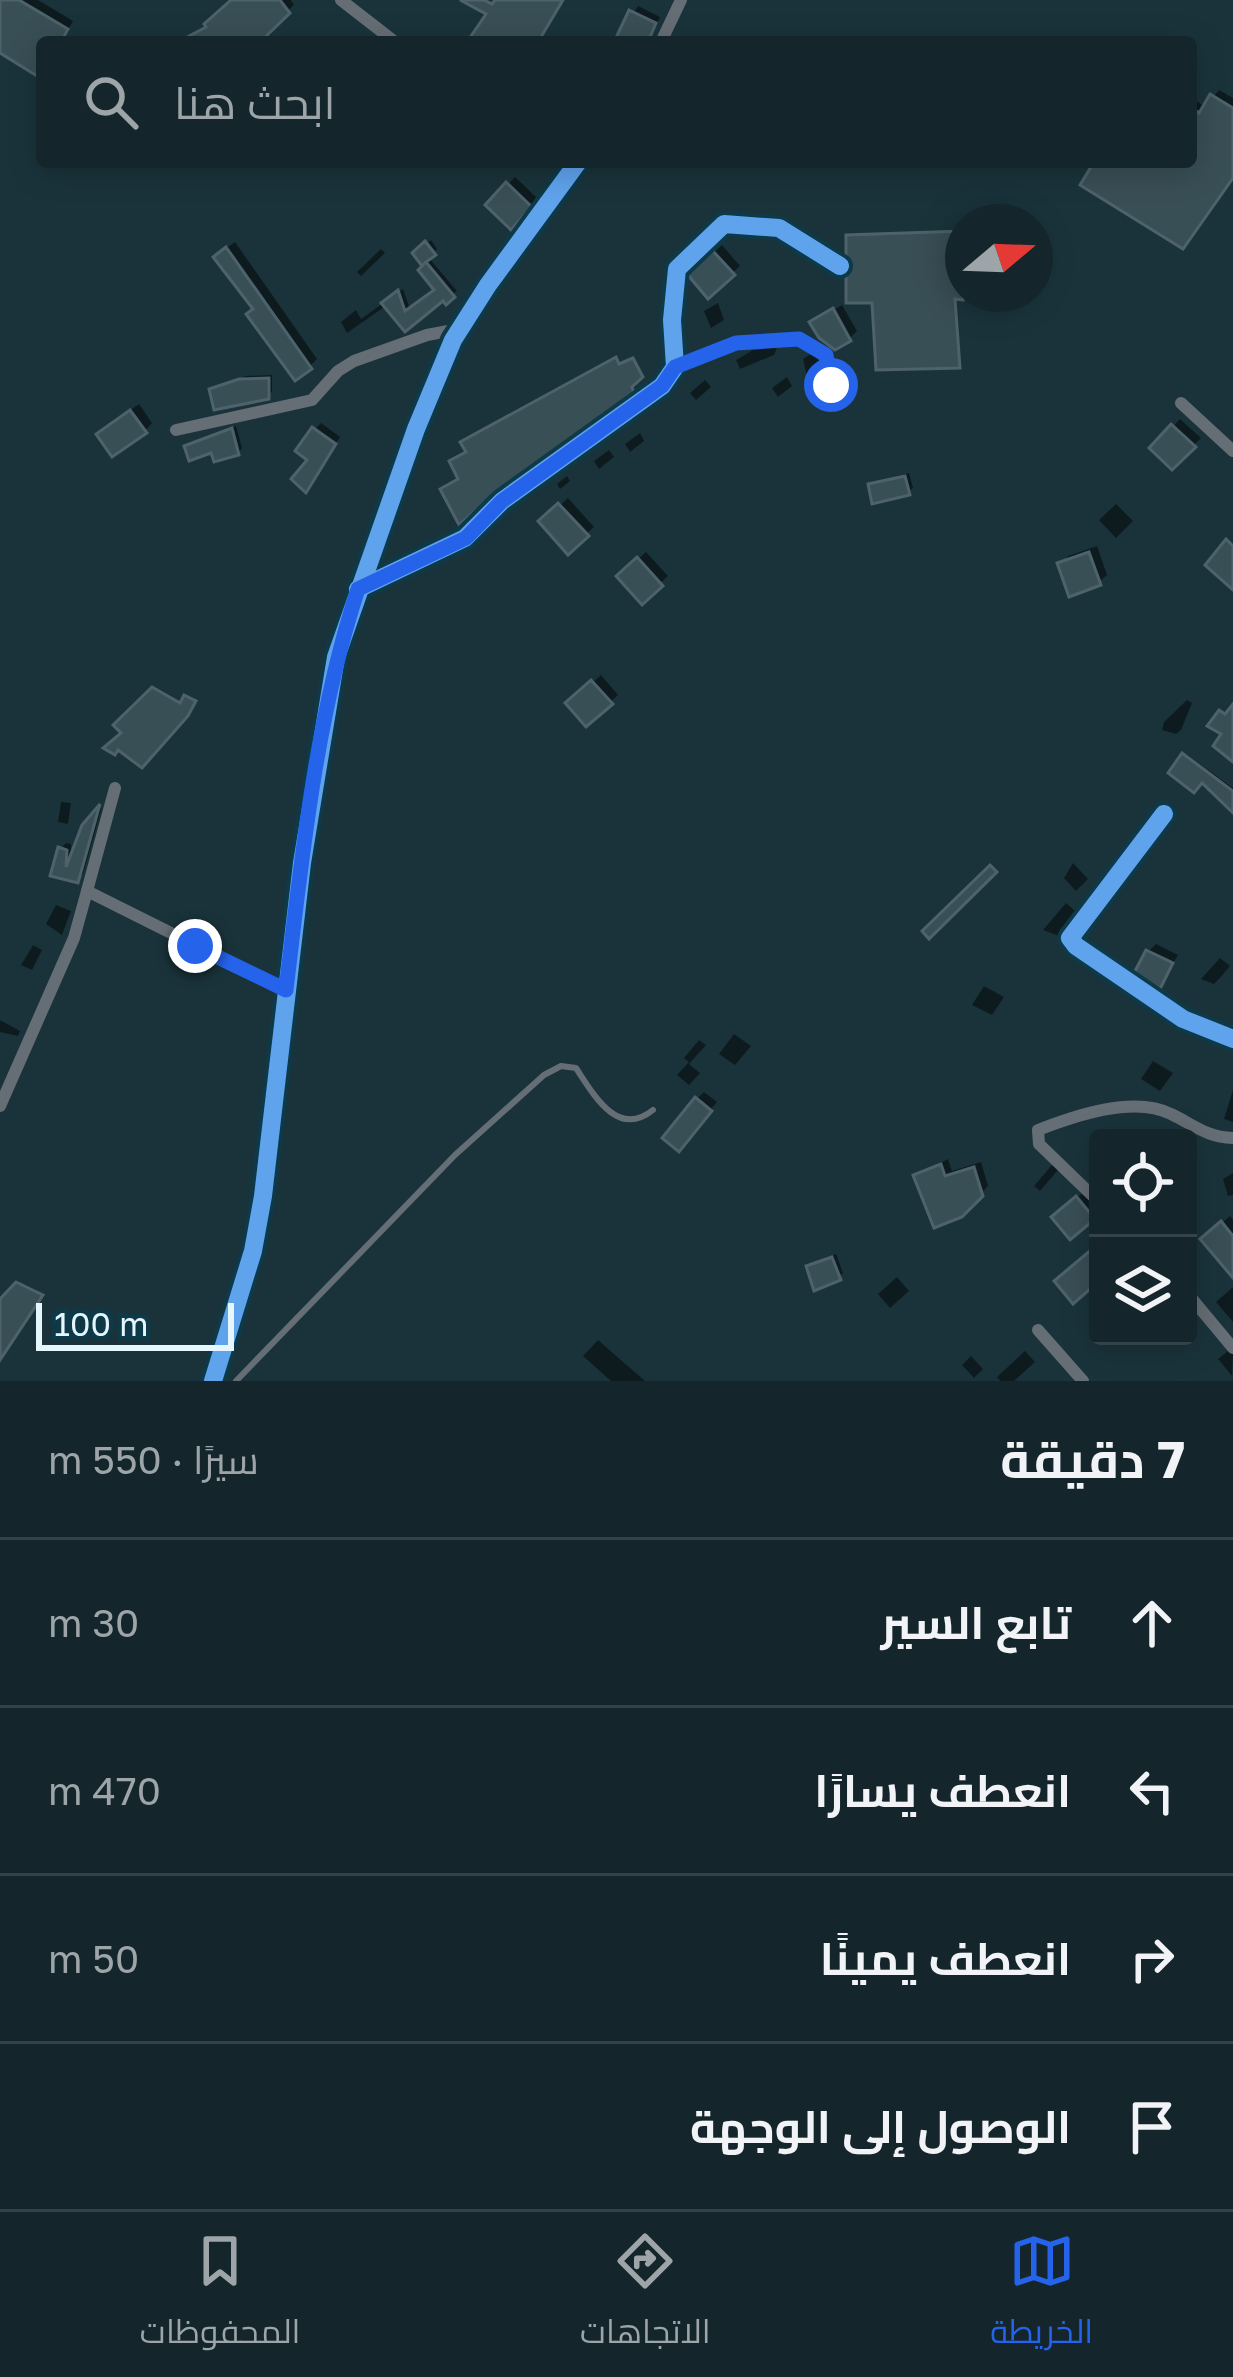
<!DOCTYPE html>
<html lang="ar">
<meta charset="utf-8">
<style>
:root{--surface:#14262c;--page:#213238;--text:#f1f3f6;--muted:#9da5a9;--line:#334348;--accent:#2563eb}
body{margin:0;font-family:"Golos Text",Cairo,sans-serif;background:var(--page);color:var(--text);direction:rtl}
.controls{position:absolute;right:36px;bottom:36px;display:grid;overflow:hidden;border-radius:12px;box-shadow:0 6px 30px #0003}
.controls button{width:108px;height:108px;display:grid;place-items:center;padding:0;border:0;border-bottom:3px solid var(--line);background:var(--surface);color:var(--text);font:60px sans-serif}
.compass{position:absolute;left:945px;top:204px;width:108px;height:108px;border-radius:50%;background:var(--surface);box-shadow:0 6px 30px #0003;rotate:71deg}
.scale{position:absolute;left:36px;bottom:30px;width:198px;box-sizing:border-box;padding-left:12px;border:6px solid #e5f6fd;border-top:0;font-size:33px;line-height:42px;white-space:nowrap;color:#e5f6fd;-webkit-text-stroke:9px #0d3948;paint-order:stroke}
.stop{position:absolute;width:36px;height:36px;margin:-27px;border:9px solid #2563eb;border-radius:50%;background:#fff}
.stop.end{background:#2563eb;border-color:#fff;box-shadow:0 3px 12px #0008}
.list{margin:0;padding:0;list-style:none}
h2{display:flex;justify-content:space-between;align-items:center;height:156px;margin:0;padding:0 48px;font-size:51px}
h2 small{font-size:39px;font-weight:400;color:var(--muted)}
.list li{display:grid;grid-template-columns:78px 1fr auto;gap:36px;align-items:center;box-sizing:border-box;height:168px;padding:0 48px;border-top:3px solid var(--line)}
.list b{display:block;font-size:45px;white-space:nowrap}
.list em{font-size:39px;font-style:normal;color:var(--muted)}
.icon{flex:none;width:66px;height:66px;fill:none;stroke:currentColor;stroke-width:2;stroke-linecap:round;stroke-linejoin:round}
.map{position:relative;flex:none;width:1233px;height:1381px;overflow:hidden;direction:ltr}
.search{position:absolute;background:var(--surface);box-shadow:0 6px 30px #0003;left:36px;right:36px;top:36px;height:132px;display:flex;align-items:center;gap:30px;box-sizing:border-box;padding:0 42px;border-radius:12px;color:var(--muted);font-size:45px}
.sheet{height:828px;background:var(--surface)}
nav{display:flex;justify-content:space-around;align-items:center;box-sizing:border-box;height:168px;border-top:3px solid var(--line);background:var(--surface);font-size:33px;color:var(--muted)}
nav a{display:grid;justify-items:center;gap:6px}
nav .on{color:var(--accent)}
.map>svg:first-child{display:block}
.shadow{fill:#0007}
.building{fill:#394f56;stroke:#4d626a;stroke-width:3}
.lines{fill:none;stroke-linecap:round;stroke-linejoin:round}
.lane{stroke:#666e75;stroke-width:6}
.street{stroke:#666e75;stroke-width:12}
.cycleway-casing{stroke:#0d3948;stroke-width:26}
.cycleway{stroke:#60a3ed;stroke-width:18}
.route{stroke:#2563eb;stroke-width:15}
</style>
<div class="map">
<svg width="1233" height="1381" viewBox="0 0 1233 1381">
<rect width="100%" height="100%" fill="#1a333b"/>
<g class="shadow">
<path d="M0,0H38L73,21L61,42H42V71L0,50Z"/>
<path d="M233,0H291L294,5L255,42H186Z"/>
<path d="M638,6L660,17L649,40L614,42Z"/>
<path d="M1219,90L1233,98V175L1099,162H1191V97L1205,107Z"/>
<path d="M515,177L537,198L511,225L489,205Z"/>
<path d="M431,240L437,249L428,257L457,291L406,327L387,305L347,333L341,322L356,310L361,319L403,289L410,309L437,290L416,253Z"/>
<path d="M235,242L317,359L310,366L256,308L224,250Z"/>
<path d="M722,245L740,266L708,295L691,274Z"/>
<path d="M381,249L385,253L361,276L357,272Z"/>
<path d="M718,303L724,320L711,328L704,311Z"/>
<path d="M842,305L857,331L849,339L813,322Z"/>
<path d="M777,348L774,355L740,369L736,360L753,350Z"/>
<path d="M812,353L821,363L824,392L812,397L803,359Z"/>
<path d="M272,375V391L268,396L212,390L246,376Z"/>
<path d="M787,377L792,386L778,397L772,388Z"/>
<path d="M705,380L711,387L696,400L690,393Z"/>
<path d="M139,404L152,423L145,431L107,427Z"/>
<path d="M1180,419L1201,438L1172,466L1153,448Z"/>
<path d="M321,423L340,437L312,482L315,429Z"/>
<path d="M236,426L242,448L238,453L187,446Z"/>
<path d="M640,433L644,441L630,452L625,444Z"/>
<path d="M609,450L614,457L599,469L594,461Z"/>
<path d="M909,473L913,488L908,492L871,485Z"/>
<path d="M567,476L570,481L560,489L557,484Z"/>
<path d="M568,498L594,527L568,551L542,521Z"/>
<path d="M1116,504L1133,521L1116,538L1099,520Z"/>
<path d="M1097,546L1107,575L1099,582L1061,564L1068,556Z"/>
<path d="M646,552L668,576L642,600L620,576Z"/>
<path d="M601,675L618,695L587,723L569,703Z"/>
<path d="M1187,700L1192,703L1181,730L1176,734L1162,730L1164,722Z"/>
<path d="M1186,754L1233,788V809L1202,779L1172,772Z"/>
<path d="M61,802L71,803L68,824L58,822Z"/>
<path d="M102,807L83,874L77,880L54,874L60,849L66,843L71,844V860L85,827Z"/>
<path d="M1073,863L1088,879L1076,891L1064,878Z"/>
<path d="M1066,903L1075,911L1063,932L1059,936L1043,930Z"/>
<path d="M56,905L71,911L62,935L46,924Z"/>
<path d="M1156,944L1178,955L1159,986L1148,952Z"/>
<path d="M33,945L42,950L32,970L21,965Z"/>
<path d="M1220,958L1230,966L1219,979L1214,984L1201,979Z"/>
<path d="M984,986L1004,997L992,1015L972,1005Z"/>
<path d="M0,1020L20,1031L18,1036L0,1032Z"/>
<path d="M734,1034L751,1046L735,1065L719,1054Z"/>
<path d="M699,1040L706,1045L689,1064L700,1073L689,1085L677,1075L689,1062L684,1058Z"/>
<path d="M1153,1061L1173,1073L1160,1091L1141,1079Z"/>
<path d="M1233,1090V1122L1224,1119Z"/>
<path d="M704,1092L717,1102L686,1140L697,1099Z"/>
<path d="M948,1159L952,1171L981,1162L988,1186L960,1215L916,1176Z"/>
<path d="M1052,1165L1058,1170L1040,1191L1034,1186Z"/>
<path d="M1233,1173V1195L1228,1196L1223,1179Z"/>
<path d="M1085,1191L1098,1212L1070,1236L1062,1210Z"/>
<path d="M1230,1216L1233,1220V1273L1212,1232Z"/>
<path d="M836,1254L843,1273L839,1277L809,1266Z"/>
<path d="M897,1277L909,1291L890,1308L878,1294Z"/>
<path d="M1233,1287V1322L1216,1302Z"/>
<path d="M598,1340L645,1381H611L583,1356Z"/>
<path d="M1229,1350L1233,1354L1232,1376L1218,1359Z"/>
<path d="M1025,1351L1035,1362L1014,1381H1000L997,1377Z"/>
<path d="M971,1356L983,1369L974,1378L962,1365Z"/>
</g>
<g class="building">
<path d="M0,0H19L68,29L61,42H42V79L0,53Z"/>
<path d="M231,0H280L290,13L260,42H178L206,27L204,24Z"/>
<path d="M460,0H484L492,4L495,0H563L538,42H467L486,14Z"/>
<path d="M629,10L656,23L648,42H614Z"/>
<path d="M1210,94L1233,108V178L1183,249L1080,185L1094,162H1191V107L1199,113Z"/>
<path d="M506,182L532,207L511,230L485,205Z"/>
<path d="M963,231V300L955,299L960,368L876,370L872,303H846V274L850,265L846,257V235Z"/>
<path d="M425,241L436,255L426,262L455,297L446,305L443,301L405,332L381,303L398,290L405,311L434,290L418,270L425,263L422,266L412,253Z"/>
<path d="M226,247L312,369L295,381L246,314L253,309L213,257Z"/>
<path d="M712,250L735,275L708,299L687,274Z"/>
<path d="M833,308L851,341L835,350L819,338L809,322Z"/>
<path d="M616,357L619,364L633,358L643,377L632,387L634,393L496,493L459,525L440,489L458,479L449,461L466,452L460,442Z"/>
<path d="M269,378V399L214,410L209,389L239,379Z"/>
<path d="M130,410L147,433L112,457L96,434Z"/>
<path d="M1171,424L1196,447L1172,470L1149,448Z"/>
<path d="M312,427L336,444L306,493L291,479L307,460L295,451Z"/>
<path d="M232,428L239,455L214,462L211,453L189,461L184,446Z"/>
<path d="M905,476L910,495L872,504L868,484Z"/>
<path d="M558,503L589,536L568,555L538,521Z"/>
<path d="M1226,539L1233,546V590L1205,565Z"/>
<path d="M1089,552L1101,585L1069,597L1057,563Z"/>
<path d="M637,557L663,586L642,605L616,576Z"/>
<path d="M591,680L613,704L586,727L565,703Z"/>
<path d="M152,687L180,703L184,695L196,701L188,716L142,768L118,750L115,755L103,748L121,733L113,725Z"/>
<path d="M1233,704V762L1213,746L1221,734L1207,726L1219,710L1225,714Z"/>
<path d="M1182,753L1233,791V813L1202,783L1194,793L1168,773Z"/>
<path d="M100,804L78,883L50,876L58,847L67,850L66,867L82,825Z"/>
<path d="M990,865L997,872L929,939L922,931Z"/>
<path d="M1146,950L1173,963L1160,989L1134,973Z"/>
<path d="M695,1097L712,1111L679,1152L662,1138Z"/>
<path d="M941,1164L945,1176L974,1167L983,1196L962,1217L934,1228L913,1175Z"/>
<path d="M1076,1196L1095,1219L1070,1240L1051,1217Z"/>
<path d="M1221,1221L1233,1236V1278L1200,1239Z"/>
<path d="M1098,1244V1282L1073,1304L1054,1281Z"/>
<path d="M832,1257L841,1280L814,1291L806,1266Z"/>
<path d="M16,1282L43,1295L0,1360V1299Z"/>
</g>
<g class="lines">
<path class="lane" d="M236,1381L455,1155L544,1075L561,1066L576,1068C595,1097 618,1138 653,1110"/>
<g class="street">
<path d="M341,0L395,42"/>
<path d="M661,42L681,0"/>
<path d="M675,367L736,343L799,339L826,355L831,385"/>
<path d="M1181,403L1233,451"/>
<path d="M176,430L312,400L338,371L354,361L427,335L459,329"/>
<path d="M359,588L465,538L502,501L662,386L675,367L672,320L677,269L724,224L779,228L840,266"/>
<path d="M115,788L87,891L285,990"/>
<path d="M1164,814L1070,938L1076,946L1183,1019L1233,1039"/>
<path d="M0,1106L74,938L87,891"/>
<path d="M1098,1201L1039,1144L1038,1130C1074,1116 1134,1095 1171,1114C1194,1125 1206,1137 1233,1138"/>
<path d="M1188,1294L1233,1348"/>
<path d="M1038,1330L1083,1381"/>
<path d="M213,1381L253,1251L263,1196L302,863L336,657L416,429L453,340L488,285L578,162"/>
</g>
<g class="cycleway-casing">
<g id="cycleway">
<path d="M358,589L465,538L502,501L662,386L675,367L672,320L677,269L724,224L779,228L840,266"/>
<path d="M1164,814L1070,938L1076,946L1183,1019L1233,1039"/>
<path d="M213,1381L253,1251L263,1196L302,863L336,657L416,429L453,340L488,285L578,162"/>
</g>
</g>
<use href="#cycleway" class="cycleway"/>
</g>
<g class="lines">
<path class="route" d="M195,946L286,990C302,856 316,717 358,589L466,538L502,501L662,386L675,367L736,343L799,339L826,355L831,385"/>
</g>
</svg>
<div class="controls">
<button><svg class="icon" aria-label="locate" viewBox="0 0 24 24"><circle cx="12" cy="12" r="6"/><path d="M12 2v4M12 18v4M2 12h4M18 12h4"/></svg></button>
<button><svg class="icon" aria-label="layers" viewBox="0 0 24 24"><path d="M12 4l9 5-9 5-9-5zM3 14l9 5 9-5"/></svg></button>
</div>
<svg class="compass" viewBox="-18 -18 36 36"><path d="M0-13l5 13h-10z" fill="#e53935"/><path d="M0 13l5-13h-10z" fill="#9da5a9"/></svg>
<div class="scale">100 m</div>
<div class="stop" style="left:831px;top:385px"></div>
<div class="stop end" style="left:195px;top:946px"></div>
<div class="search"><svg class="icon" aria-label="search" viewBox="0 0 24 24"><circle cx="10" cy="10" r="6"/><path d="M15 15l6 6"/></svg>ابحث هنا</div>
</div>
<section class="sheet">
<h2>7 دقيقة<small>سيرًا · 550 m</small></h2>
<ul class="list">
<li><svg class="icon" aria-label="ahead" viewBox="0 0 24 24"><path d="M12 20V5M6 11l6-6 6 6"/></svg><div><b>تابع السير</b></div><em>30 m</em></li>
<li><svg class="icon" aria-label="left" viewBox="0 0 24 24"><path d="M17 20v-9H6M10 6l-5 5 5 5"/></svg><div><b>انعطف يسارًا</b></div><em>470 m</em></li>
<li><svg class="icon" aria-label="right" viewBox="0 0 24 24"><path d="M7 20v-9h11M14 6l5 5-5 5"/></svg><div><b>انعطف يمينًا</b></div><em>50 m</em></li>
<li><svg class="icon" aria-label="arrive" viewBox="0 0 24 24"><path d="M6 21V4h12l-3 4 3 4H6"/></svg><div><b>الوصول إلى الوجهة</b></div></li>
</ul>
</section>
<nav>
<a class="on"><svg class="icon" aria-label="map" viewBox="0 0 24 24"><path d="M3 6l6-2 6 2 6-2v14l-6 2-6-2-6 2zM9 4v14M15 6v14"/></svg>الخريطة</a>
<a><svg class="icon" aria-label="directions" viewBox="0 0 24 24"><path d="M12 3l9 9-9 9-9-9zM9 14v-3h6M13 9l2 2-2 2"/></svg>الاتجاهات</a>
<a><svg class="icon" aria-label="saved" viewBox="0 0 24 24"><path d="M7 4h10v16l-5-4-5 4z"/></svg>المحفوظات</a>
</nav>
